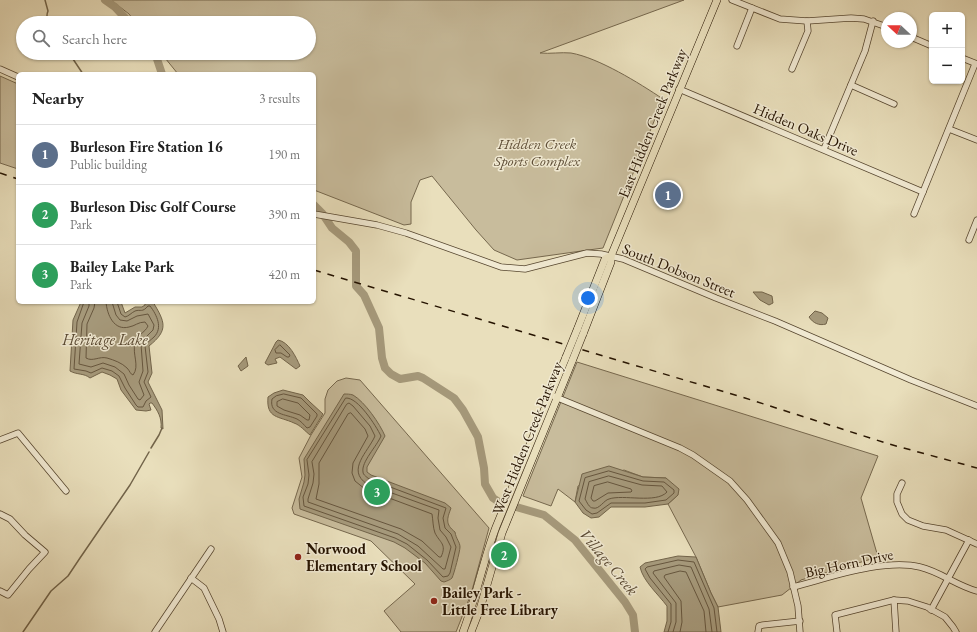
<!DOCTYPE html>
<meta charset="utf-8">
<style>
:root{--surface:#fff;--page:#f2f2f2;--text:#222;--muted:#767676;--line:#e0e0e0;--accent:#8f2418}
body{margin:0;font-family:"EB Garamond",serif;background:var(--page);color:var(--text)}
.controls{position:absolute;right:12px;top:12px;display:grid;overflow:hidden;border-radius:6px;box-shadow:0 1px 3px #0004}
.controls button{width:36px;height:36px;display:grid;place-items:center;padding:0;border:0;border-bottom:1px solid var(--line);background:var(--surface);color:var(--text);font:20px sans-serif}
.compass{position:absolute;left:881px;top:12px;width:36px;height:36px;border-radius:50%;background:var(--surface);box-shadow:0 1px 3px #0004;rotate:292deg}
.you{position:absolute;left:588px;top:298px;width:14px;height:14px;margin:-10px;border:3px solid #fff;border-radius:50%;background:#1a73e8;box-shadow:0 0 0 6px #1a73e833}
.badge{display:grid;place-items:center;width:26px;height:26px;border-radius:50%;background:var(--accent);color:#fff;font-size:13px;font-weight:700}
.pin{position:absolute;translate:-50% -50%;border:2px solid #fff;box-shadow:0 1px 4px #0006}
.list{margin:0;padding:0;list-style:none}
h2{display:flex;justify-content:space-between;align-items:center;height:52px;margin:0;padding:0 16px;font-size:17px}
h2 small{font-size:13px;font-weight:400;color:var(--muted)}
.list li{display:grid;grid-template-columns:26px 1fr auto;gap:12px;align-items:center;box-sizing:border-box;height:60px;padding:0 16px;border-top:1px solid var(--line)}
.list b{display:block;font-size:15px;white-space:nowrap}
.list p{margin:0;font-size:13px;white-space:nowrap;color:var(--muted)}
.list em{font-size:13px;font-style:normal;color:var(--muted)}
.icon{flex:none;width:22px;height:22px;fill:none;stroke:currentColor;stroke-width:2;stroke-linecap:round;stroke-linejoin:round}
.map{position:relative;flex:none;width:977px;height:632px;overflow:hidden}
.search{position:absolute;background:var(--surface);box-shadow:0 1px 3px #0004;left:16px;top:16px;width:300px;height:44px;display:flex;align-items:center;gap:10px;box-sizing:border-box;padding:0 14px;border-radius:22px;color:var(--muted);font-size:15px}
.panel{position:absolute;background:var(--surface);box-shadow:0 1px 3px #0004;left:16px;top:72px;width:300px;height:232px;border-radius:6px}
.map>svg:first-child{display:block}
.green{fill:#c8bc9c;stroke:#76684e}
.water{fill:#a69a7c;stroke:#72644a}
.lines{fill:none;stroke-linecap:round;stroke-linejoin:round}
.shore{stroke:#66563e;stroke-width:1}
.stream{stroke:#72644a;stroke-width:1.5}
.river{stroke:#a69a7c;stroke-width:8}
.minor-casing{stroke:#56462f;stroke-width:7}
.major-casing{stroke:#251300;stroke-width:8}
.minor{stroke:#f1ead3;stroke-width:5.5}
.major{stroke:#e9dfbc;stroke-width:7}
.rail{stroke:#251300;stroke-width:1.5;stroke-dasharray:7 7;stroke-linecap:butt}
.major-bridge-casing{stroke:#251300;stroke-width:8;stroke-linecap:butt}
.major-bridge{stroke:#e9dfbc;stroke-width:7}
.poi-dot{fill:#8f2418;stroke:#f1ead3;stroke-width:1.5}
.labels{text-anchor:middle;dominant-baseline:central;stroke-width:3;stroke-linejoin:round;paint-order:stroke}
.street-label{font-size:15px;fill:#251300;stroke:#f1ead3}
.park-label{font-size:15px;font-style:italic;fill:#5e4e37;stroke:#f1ead3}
.poi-label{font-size:15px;font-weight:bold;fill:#251300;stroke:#f1ead3;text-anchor:start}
.water-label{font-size:16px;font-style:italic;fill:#594932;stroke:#f1ead3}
</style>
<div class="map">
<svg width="977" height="632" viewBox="0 0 977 632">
<rect width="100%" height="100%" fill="#e9dfbc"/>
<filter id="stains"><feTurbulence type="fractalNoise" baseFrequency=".005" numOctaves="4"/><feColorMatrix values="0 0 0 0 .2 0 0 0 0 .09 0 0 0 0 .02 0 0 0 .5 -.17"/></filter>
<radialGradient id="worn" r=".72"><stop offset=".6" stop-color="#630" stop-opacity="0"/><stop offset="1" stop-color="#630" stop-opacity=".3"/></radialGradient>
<g class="green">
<path d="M111,0H684L540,53C550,54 561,52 571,53C599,58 639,83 663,99L603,248L517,260L494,250L476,230L432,176L420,180L411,202V224L404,225L314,190V74H178L161,53H309V23H136L129,14Z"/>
<path d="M0,76L18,84V169L0,163Z"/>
<path d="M577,362L878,456L861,498L878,557L801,580L782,595L718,607L711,593L696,557L668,504L678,495L666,478L643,477L624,470L578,486L575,502L558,489L551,506L523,496Z"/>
<path d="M346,378L360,380L489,528L471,594L456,632H401L384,611L415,584L371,541L294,514L292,508L302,477L299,458L311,435L325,413V399L328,390L337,381Z"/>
</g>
<g class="water">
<path d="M753,292H762L772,296L773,303L769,305L760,300Z"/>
<path d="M81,302H121L125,313L135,307H142L145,305V302H153C165,322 169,330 149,346L152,373L148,382L162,410L163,429L161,428C162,418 158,411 152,403H150L149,404L151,410L146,411L136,410L121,390L117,379L110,375L102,372L90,378C84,373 77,375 70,371L73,320Z"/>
<path d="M815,311L822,313L828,318L826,324C819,326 813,323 809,317Z"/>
<path d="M278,340C289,342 296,357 300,366L296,369L280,357L275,359L277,363L268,365L265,363L276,342Z"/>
<path d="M246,357L248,366L241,371L238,366Z"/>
<path d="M283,390L303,395L310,402L323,414L310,435C305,431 300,425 294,423C279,416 266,419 268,397L274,393Z"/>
<path d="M344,394C347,394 350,394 353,395C365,402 380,424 385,436L367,467V472L371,475L445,503L451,508C447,519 445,524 455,532C456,539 460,542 460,547C460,551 454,574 452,578C450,580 447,581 444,582L441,581L425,563L405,548L394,542L300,509L299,499L304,482L305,475L304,459Z"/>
<path d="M609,466L643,477L666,478L679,489L678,495L668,504L645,507H611L599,517L591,518L583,513L575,502L582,474Z"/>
<path d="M678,556L696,557L711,593L718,607L721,632H664L667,621V606C658,594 643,581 640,567L645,563Z"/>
</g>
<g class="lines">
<g class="shore">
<path d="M84,302L77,322L74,369L86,371L91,373L102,368L112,371L119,376L125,388L136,405L138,407H143L146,401L151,397L144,382L148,372L145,346C147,342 151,340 154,337C163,328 157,315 150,306H148C142,313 141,309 135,311C131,313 129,316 125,317L121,314L117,302"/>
<path d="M89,302V306L82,323L79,364L91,367L103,363L115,367L124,374L129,385L138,399L140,400L144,395L139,382L143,371L141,344L143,340L153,330L154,325L148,314L137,316L127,321L120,320L116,315L112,302"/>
<path d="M95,302L94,308L87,324L86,358C93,362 99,356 107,358C114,360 122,363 127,368C130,371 130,374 133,375C140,366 132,354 135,344C136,335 145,333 148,326L145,322C138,322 135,326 129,327C114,331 107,315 106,302"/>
<path d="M280,345L290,355L289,357H287L281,353H276L275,350Z"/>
<path d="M284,394L301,398L317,414V416L310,427L307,428C304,425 301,421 297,419C286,414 269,415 272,399L276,396Z"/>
<path d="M346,398C358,397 376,426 381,436C377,446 361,462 363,472C363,475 367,477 369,479L446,508L443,518L445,528L451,534L456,547L450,573L448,576L443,577L427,560L407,544L395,538L304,506L303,497L308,484L309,475L307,460Z"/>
<path d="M283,399L298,403L310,415L309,420H307L300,415L284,410L277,406V402Z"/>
<path d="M347,404L349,403L353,406L370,426L375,436C368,452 346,470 367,484L439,510L438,518L440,530L446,537L451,547L445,569H443L418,546L398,534L308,502V499L313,483L314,474L312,462Z"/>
<path d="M351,413L365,429L368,436L353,463L352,473L355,481L365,489L432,514C433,520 433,528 435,533C440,543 447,544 441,557H439L422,541L401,529L316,499L319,484V463L348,414Z"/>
<path d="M609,471L643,481L664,482L674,490V493L666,500L645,503H611L597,513L592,514L586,510L579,501L585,478Z"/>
<path d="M609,476L642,485L662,486L667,492C656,504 623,494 609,499C604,500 599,510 593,508C589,508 587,502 585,499L589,482Z"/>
<path d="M608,482L631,489L632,491L631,492L608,493L595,501H593L591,498L594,486Z"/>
<path d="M668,632L671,622V604L650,578L645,569L647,567L678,560L694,562L714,608L717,632"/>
<path d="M673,632L676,622V603L653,573L654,571L679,565L691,567L709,609L712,632"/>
<path d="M680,632L682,622L681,601L664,577L665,575L680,571L686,572L704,611L706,632"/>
</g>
<g class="stream">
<path d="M45,0L48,11C46,16 47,18 50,23"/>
<path d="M69,53L83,74"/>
<path d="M151,448L159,435L162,428"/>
<path d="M23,632L51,591L68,576L80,558L130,485L149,452"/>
</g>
<g class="river">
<path d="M105,0L115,7L130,23"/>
<path d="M155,53L162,74"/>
<path d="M314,205L322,213L332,228L349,242L356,251V286L364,295L379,328L382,358L385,368L391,374L400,379L418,376L423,378L454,398L463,410L478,437L484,468L485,484L493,498L499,502L544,515L575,540L625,602L633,615L635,632"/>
</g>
<g class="minor-casing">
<g id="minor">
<path d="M732,0L780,19L807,21L851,18L864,19L887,27"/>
<path d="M911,37L932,46"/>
<path d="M737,46L752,8"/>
<path d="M962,58L977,64"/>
<path d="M0,69L18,77"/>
<path d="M792,69L808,31L807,21"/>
<path d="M851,85L894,104"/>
<path d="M679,89L923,192"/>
<path d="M949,129L977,140"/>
<path d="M824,149L865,51L873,21"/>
<path d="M314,214L377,225L406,233L501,267L525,269L587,253L601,254L623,259L716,298L775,321L911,380L977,406"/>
<path d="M914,214L975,64"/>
<path d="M969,240L977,220"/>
<path d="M553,396L680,448L693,455L730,481L747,500L778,543L790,572L798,606L800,632"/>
<path d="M0,440L18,433L66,491"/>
<path d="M902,483L897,494V502L902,514L908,520L923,526L946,530L977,544"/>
<path d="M0,514L10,519L25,535L45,552L29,569L8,595L0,591"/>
<path d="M191,578L204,588L219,619L223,632"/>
<path d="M793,587C829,578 884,558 920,567C941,572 957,586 977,591"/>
<path d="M894,600L896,632"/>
<path d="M931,610L969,540"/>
<path d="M155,632L211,549"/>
<path d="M758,632L759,626L763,625L800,621"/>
<path d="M837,632L835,615L894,600L908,601L927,607L945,617L953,627L956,632"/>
</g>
</g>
<g class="major-casing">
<g id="major">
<path d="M577,330L605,259L611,256"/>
<path d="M583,334L611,262V256L717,0"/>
<path d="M463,632C476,598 483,561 496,527L566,357"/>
<path d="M471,632L480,609L502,533L573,359"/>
</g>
</g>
<use href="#minor" class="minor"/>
<use href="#major" class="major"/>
<g class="rail">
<path d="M0,173L18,179"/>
<path d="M314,270L745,398L889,444L977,468"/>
</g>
<g class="major-bridge-casing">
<g id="major-bridge">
<path d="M566,357L577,330"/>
<path d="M573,359L583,334"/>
</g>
</g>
<use href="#major-bridge" class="major-bridge"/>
</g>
<g class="poi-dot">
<circle cx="298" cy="557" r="4"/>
<circle cx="434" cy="601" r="4"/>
</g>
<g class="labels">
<g class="street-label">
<text transform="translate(652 123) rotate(-68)">East Hidden Creek Parkway</text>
<text transform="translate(806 129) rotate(23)">Hidden Oaks Drive</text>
<text transform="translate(679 270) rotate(22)">South Dobson Street</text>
<text transform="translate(527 438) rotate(-68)">West Hidden Creek Parkway</text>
<text transform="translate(849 563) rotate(-12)">Big Horn Drive</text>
</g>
<g class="park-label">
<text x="537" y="143">Hidden Creek<tspan x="537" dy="17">Sports Complex</tspan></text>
</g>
<g class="poi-label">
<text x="306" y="548">Norwood<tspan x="306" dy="17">Elementary School</tspan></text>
<text x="442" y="592">Bailey Park -<tspan x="442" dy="17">Little Free Library</tspan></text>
</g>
<g class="water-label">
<text x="105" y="339">Heritage Lake</text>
<text transform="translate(609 562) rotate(50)">Village Creek</text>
</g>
</g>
<rect width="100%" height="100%" filter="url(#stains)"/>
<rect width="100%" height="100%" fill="url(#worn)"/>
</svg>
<div class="controls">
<button>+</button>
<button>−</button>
</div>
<svg class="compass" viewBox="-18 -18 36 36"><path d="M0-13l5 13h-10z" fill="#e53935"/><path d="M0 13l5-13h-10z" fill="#767676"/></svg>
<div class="you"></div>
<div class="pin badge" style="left:668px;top:195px;background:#5c6f8a">1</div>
<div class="pin badge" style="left:504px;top:555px;background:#2e9e5b">2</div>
<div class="pin badge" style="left:377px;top:492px;background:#2e9e5b">3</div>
<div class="search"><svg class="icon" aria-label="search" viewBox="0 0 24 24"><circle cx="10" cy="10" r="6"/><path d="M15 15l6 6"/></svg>Search here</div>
<section class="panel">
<h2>Nearby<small>3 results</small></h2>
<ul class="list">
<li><span class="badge" style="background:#5c6f8a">1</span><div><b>Burleson Fire Station 16</b><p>Public building</p></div><em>190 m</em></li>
<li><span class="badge" style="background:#2e9e5b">2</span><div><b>Burleson Disc Golf Course</b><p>Park</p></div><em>390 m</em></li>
<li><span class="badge" style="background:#2e9e5b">3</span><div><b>Bailey Lake Park</b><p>Park</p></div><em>420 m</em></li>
</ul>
</section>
</div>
